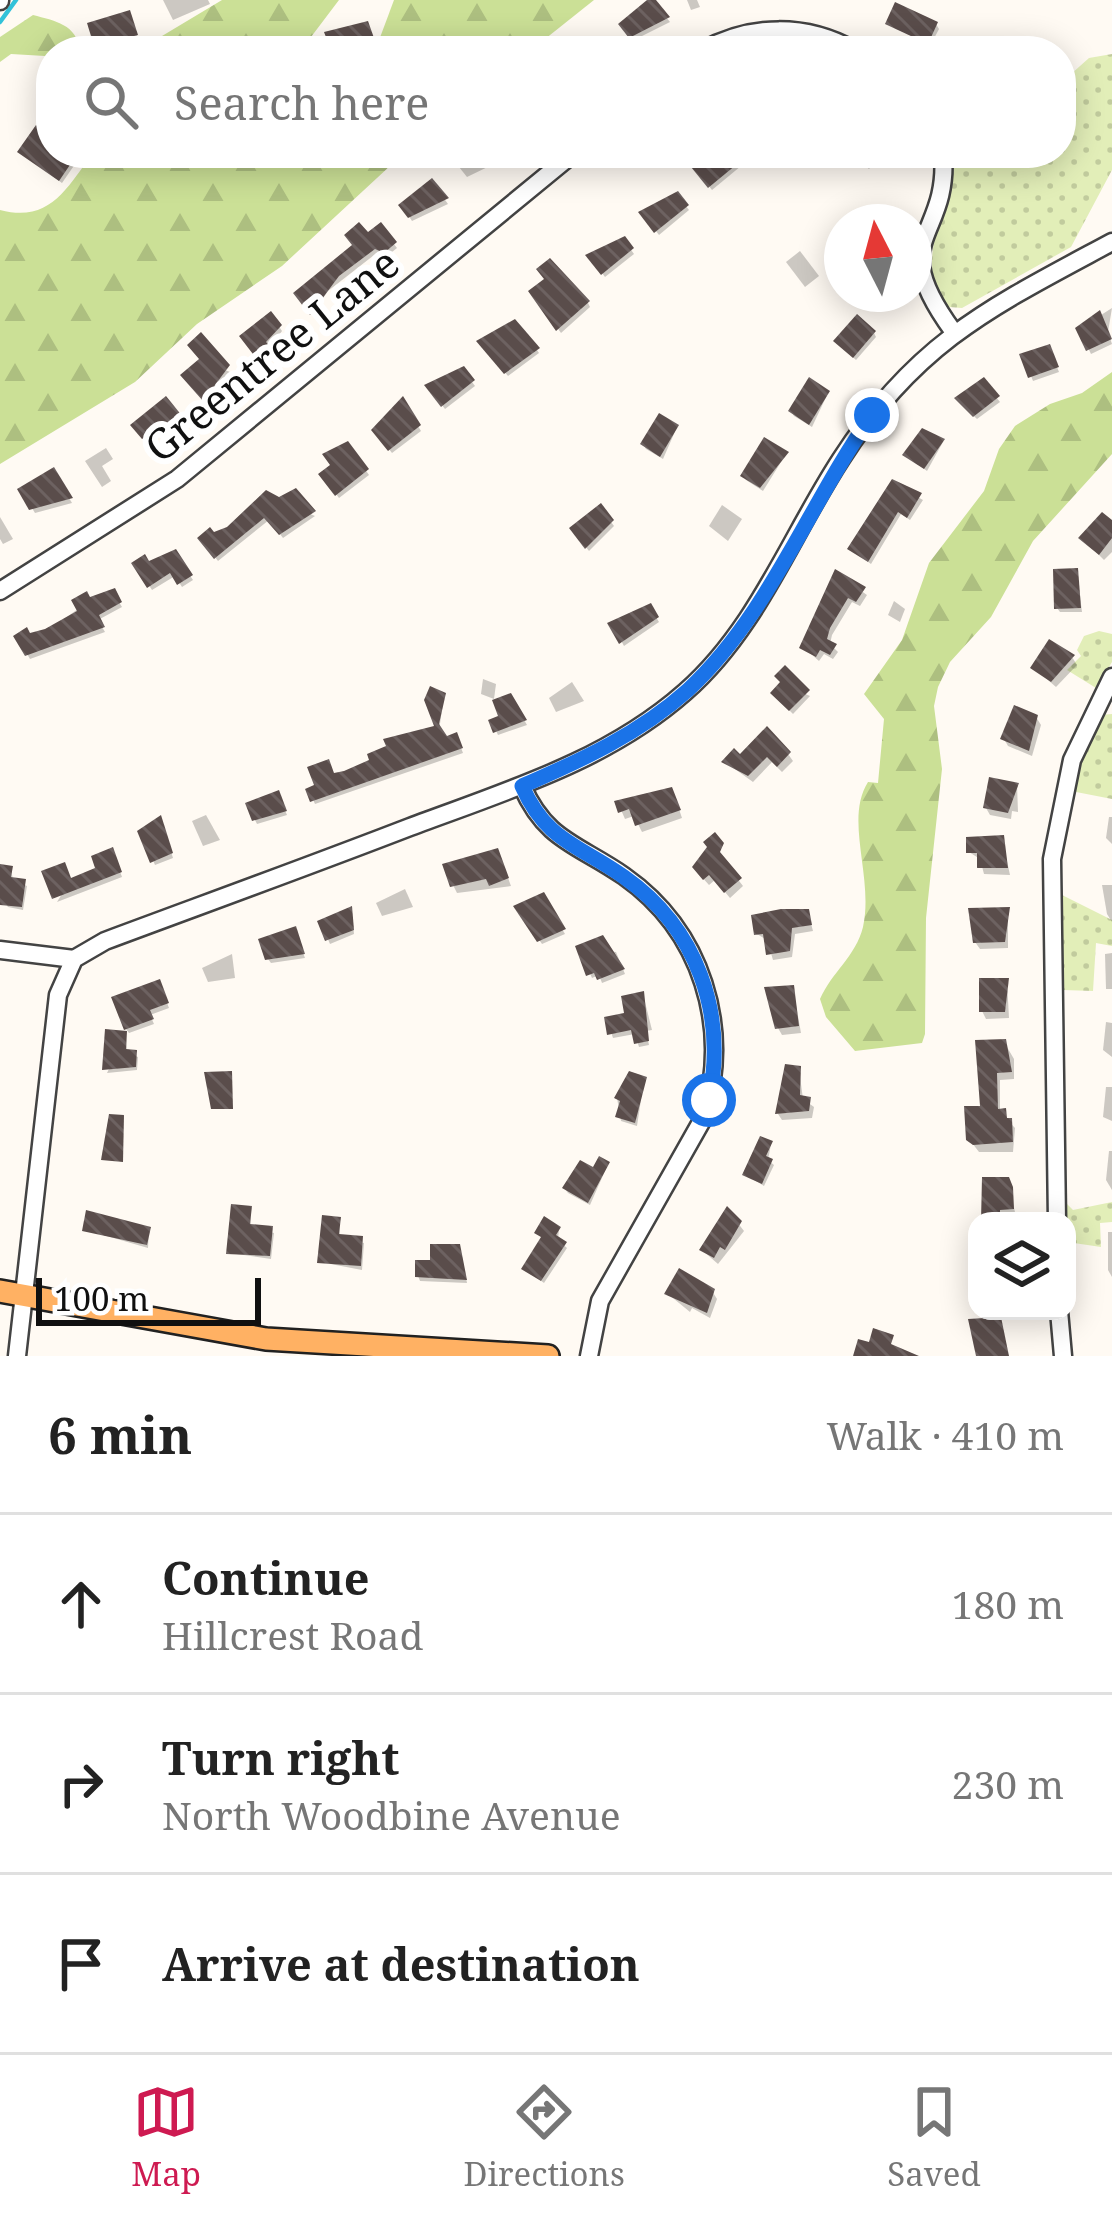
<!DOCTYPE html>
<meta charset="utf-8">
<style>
:root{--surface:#fff;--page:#f2f2f2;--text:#222;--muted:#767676;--line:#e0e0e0;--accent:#ce1a51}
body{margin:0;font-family:"Noto Serif",serif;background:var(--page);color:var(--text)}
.controls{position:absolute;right:36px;bottom:36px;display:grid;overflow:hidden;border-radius:24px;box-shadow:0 6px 30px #0003}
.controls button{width:108px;height:108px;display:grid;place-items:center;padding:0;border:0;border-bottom:3px solid var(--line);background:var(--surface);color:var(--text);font:60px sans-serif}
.compass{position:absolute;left:824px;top:204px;width:108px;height:108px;border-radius:50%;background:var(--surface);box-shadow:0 6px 30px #0003;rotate:354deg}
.scale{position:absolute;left:36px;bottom:30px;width:225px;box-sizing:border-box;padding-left:12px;border:6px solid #101010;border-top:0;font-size:33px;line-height:42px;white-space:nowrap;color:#101010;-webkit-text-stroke:9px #fff;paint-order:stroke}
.stop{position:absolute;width:36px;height:36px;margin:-27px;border:9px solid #1a73e8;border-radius:50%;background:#fff}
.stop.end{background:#1a73e8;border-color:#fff;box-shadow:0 3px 12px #0008}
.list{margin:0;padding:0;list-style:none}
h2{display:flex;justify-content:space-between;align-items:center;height:156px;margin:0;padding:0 48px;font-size:51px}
h2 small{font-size:39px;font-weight:400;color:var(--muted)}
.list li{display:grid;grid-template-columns:78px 1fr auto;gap:36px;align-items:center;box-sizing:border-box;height:180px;padding:0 48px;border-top:3px solid var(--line)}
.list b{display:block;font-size:45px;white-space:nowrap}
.list p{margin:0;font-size:39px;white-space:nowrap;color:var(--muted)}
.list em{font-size:39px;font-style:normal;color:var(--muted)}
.icon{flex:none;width:66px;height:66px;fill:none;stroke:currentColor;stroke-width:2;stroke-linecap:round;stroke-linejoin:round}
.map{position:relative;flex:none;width:1112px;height:1356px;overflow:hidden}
.search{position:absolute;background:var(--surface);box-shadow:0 6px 30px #0003;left:36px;right:36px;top:36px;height:132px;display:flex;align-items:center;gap:30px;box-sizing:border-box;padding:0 42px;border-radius:48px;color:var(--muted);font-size:45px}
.sheet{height:696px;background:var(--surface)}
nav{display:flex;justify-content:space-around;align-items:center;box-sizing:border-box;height:168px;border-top:3px solid var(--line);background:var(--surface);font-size:33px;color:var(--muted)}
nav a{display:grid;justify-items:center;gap:6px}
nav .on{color:var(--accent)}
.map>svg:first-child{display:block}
.grass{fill:url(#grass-dots)}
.forest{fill:url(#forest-firs)}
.shadow{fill:#0003}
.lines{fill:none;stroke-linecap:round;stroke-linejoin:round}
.stream{stroke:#33c2d9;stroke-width:4.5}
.building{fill:url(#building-back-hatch)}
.minor-casing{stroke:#434343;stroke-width:21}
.major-casing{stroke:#212121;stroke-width:26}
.minor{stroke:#fff;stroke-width:16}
.major{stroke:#ffb163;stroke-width:21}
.route{stroke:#1a73e8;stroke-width:15}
.labels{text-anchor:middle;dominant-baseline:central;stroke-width:12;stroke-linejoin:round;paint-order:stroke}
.street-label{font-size:42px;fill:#101010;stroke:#fff}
</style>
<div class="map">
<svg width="1112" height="1356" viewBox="0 0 1112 1356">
<defs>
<pattern id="grass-dots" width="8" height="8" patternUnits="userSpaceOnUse" patternTransform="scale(3)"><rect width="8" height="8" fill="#e2eeb8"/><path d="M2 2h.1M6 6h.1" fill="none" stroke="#c1cb9d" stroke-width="1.8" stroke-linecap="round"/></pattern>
<pattern id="forest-firs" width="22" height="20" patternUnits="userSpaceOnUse" patternTransform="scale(3)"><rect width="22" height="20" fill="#cbe096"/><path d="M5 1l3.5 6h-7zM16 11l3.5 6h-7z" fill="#adbf80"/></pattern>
<pattern id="building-back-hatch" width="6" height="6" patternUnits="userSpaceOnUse" patternTransform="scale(3)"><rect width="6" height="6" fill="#5a4d4b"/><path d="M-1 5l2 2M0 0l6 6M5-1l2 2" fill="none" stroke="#6d6261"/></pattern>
</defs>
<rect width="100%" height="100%" fill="#fffaf3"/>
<g class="grass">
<path d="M1112,54V170L1071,247L962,308L949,307C907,261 956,205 955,153H1061V83L1089,58Z"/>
<path d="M1099,631L1112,634V662L1096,688L1067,670L1081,656L1077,650L1084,636Z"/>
<path d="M1112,714V799L1071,791L1100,715Z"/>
<path d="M1062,895L1112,920V946L1096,943L1093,991L1063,990Z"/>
<path d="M1065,1202L1073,1210L1112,1202V1222L1100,1223L1101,1247L1067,1242Z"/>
</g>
<g class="forest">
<path d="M222,0H339L311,37L309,51H137Z"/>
<path d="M394,0H594L530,51H375Z"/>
<path d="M33,15C55,21 77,24 80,51H51V105L45,100V56L11,54L0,62V37Z"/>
<path d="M93,153H404L282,266L197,324L135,382L0,464V210C50,223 66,189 93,153Z"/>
<path d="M1112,372V454L1033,541L991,617L950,662L938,687L934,706L942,769L926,918L925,1034L922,1043L855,1051L826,1017L820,999C831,973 856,956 863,927C874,877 844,820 868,782L878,783L884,719L864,694L902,640L929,563L984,491L999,449L1015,426L1050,404L1082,393Z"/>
</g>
<g class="shadow">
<path d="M163,0H208L210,4L173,20Z"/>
<path d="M652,0L670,22L634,40L622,25Z"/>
<path d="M687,0H697L700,7L691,10Z"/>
<path d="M131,18L138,39L99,49L96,44Z"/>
<path d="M889,23L936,24L939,29L930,46Z"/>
<path d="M369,29L374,43L357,51H334Z"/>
<path d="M51,130V153L82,154L62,183L21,153Z"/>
<path d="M460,153H498L502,160L467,177L455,162Z"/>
<path d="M728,153L741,166L712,190L695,168Z"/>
<path d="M849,153H883L869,169Z"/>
<path d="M432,182L448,204L412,221L402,206Z"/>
<path d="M677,195L689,210L659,235L642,213Z"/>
<path d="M380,226L397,248L387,256L378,252L328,291L319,304L323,310L315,317L297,293Z"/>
<path d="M624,240L634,254L605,277L589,256Z"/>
<path d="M800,251L819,276L805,287L786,262Z"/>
<path d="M532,292L588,303L590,307L561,333Z"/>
<path d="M1112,308L1108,332L1112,344L1091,354L1079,329Z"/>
<path d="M271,315L282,331L260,360L243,337Z"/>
<path d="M874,333L876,337L856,360L839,345Z"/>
<path d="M482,345L537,350L539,353L508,376Z"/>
<path d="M1049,347L1059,372L1033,381L1023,356Z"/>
<path d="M202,360L230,372L206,403L186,379Z"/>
<path d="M463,370L475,386L445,409L428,387Z"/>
<path d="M983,381L1000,402L977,419L960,403Z"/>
<path d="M828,393L812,427L794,416L791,411Z"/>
<path d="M166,400L183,422L146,442L134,426Z"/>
<path d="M403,401L421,431L392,453L377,434Z"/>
<path d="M677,427L663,459L646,449L643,444Z"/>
<path d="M943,442L927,471L905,455Z"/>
<path d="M348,445L369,475L339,498L322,475Z"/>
<path d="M106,448L113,459L102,466L111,481L102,487L85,461Z"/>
<path d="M786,454L763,491L746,480L743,476Z"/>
<path d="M53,471L72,503L35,513L21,490Z"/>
<path d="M893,483L923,500L910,520L901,514L871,564L850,549Z"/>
<path d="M266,495L315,516L283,538L269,520L218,561L201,539L229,530Z"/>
<path d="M722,505L742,519L728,541L709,526Z"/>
<path d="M600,507L614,526L589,551L572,529Z"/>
<path d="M0,517L13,539L3,544L0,539Z"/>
<path d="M1112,524V552L1104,560L1082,538Z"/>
<path d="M175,553L193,580L182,587L175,576L152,590L135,564L148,565Z"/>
<path d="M1077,571L1082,612H1060L1057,608Z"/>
<path d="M836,573L867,595L860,606L852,602L832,635L830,644L838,652L833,659L824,654L819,661L803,647Z"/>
<path d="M113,592L122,607L98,620L105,632L30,659L17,637L46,632L89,601Z"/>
<path d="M894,601L905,609L900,622L888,615Z"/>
<path d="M650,607L659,622L624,646L612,624Z"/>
<path d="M1072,657L1077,665L1056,687L1034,668Z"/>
<path d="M483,679L496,684L494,699L481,694Z"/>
<path d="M572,682L584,701L556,712L549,698Z"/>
<path d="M783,684L810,696L793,714L776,697Z"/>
<path d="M444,695L439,731L446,740H458L463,753L315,804L309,791L438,728Z"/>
<path d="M511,697L527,725L498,735L492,722L502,718Z"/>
<path d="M1036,717L1041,725L1032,756L1008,746L1004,739Z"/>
<path d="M788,754L793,761L782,772L772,762L753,782L725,762Z"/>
<path d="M1017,785L1018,812L1012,811L1011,819L990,815L986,808Z"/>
<path d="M278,794L287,815L257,824L255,820Z"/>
<path d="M675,797L682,818L642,832L634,816L625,819L618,803Z"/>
<path d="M206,815L220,840L203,846L192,821Z"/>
<path d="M1109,817H1112V844L1106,838Z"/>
<path d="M162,822L173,858L155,865L141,832Z"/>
<path d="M1002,838L1010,875L984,874L980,859L969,852Z"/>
<path d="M114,855L122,877L57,902L70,881L99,870Z"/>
<path d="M501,859L511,886L457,893L453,885Z"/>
<path d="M722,859L743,886L730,898L715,880L709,885L700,875Z"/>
<path d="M0,869H11L13,880L27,886L23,910L8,907L0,896Z"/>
<path d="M1102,885H1112V922L1107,914Z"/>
<path d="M405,889L413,907L382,916L376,903Z"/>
<path d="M543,896L565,934L542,944L517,908Z"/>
<path d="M1008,910V948L980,949L975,942Z"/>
<path d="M808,912L813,931L795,934L792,957L773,960L767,940L757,934Z"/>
<path d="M352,914L354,934L330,944L321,923Z"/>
<path d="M296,934L305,958L271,963L268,959Z"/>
<path d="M579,948L616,952L625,974L602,983L599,975L592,978Z"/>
<path d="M1112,953V989H1106L1105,954Z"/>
<path d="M232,954L235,978L208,982L202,968Z"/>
<path d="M1007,981L1009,1018L986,1019L982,1011Z"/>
<path d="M161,987L169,1008L150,1015L154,1024L129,1033L126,1029Z"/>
<path d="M793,988L801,1033L782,1035L778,1028Z"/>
<path d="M643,994L652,1030L646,1031L649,1045L639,1047L635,1034L613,1038L607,1020L628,1015Z"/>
<path d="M1106,1022L1112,1023V1057L1103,1050Z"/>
<path d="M126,1034L127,1052L138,1057L137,1070L107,1073Z"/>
<path d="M1004,1042L1014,1059V1079L1000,1080V1112L1015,1128L1013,1152H979L969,1139Z"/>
<path d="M799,1069L803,1099L814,1107L812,1118L782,1120L778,1114Z"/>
<path d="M644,1080L637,1126L621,1121L617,1098Z"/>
<path d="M1106,1087H1112V1121L1103,1117Z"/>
<path d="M771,1144L768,1160L774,1165L764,1186L746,1175Z"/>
<path d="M1109,1151H1112V1190L1106,1180Z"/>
<path d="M608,1164L590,1205L568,1193L565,1189Z"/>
<path d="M1007,1180L1016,1216L984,1221Z"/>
<path d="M250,1208L251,1227L274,1233L271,1259L229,1253Z"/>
<path d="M727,1209L744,1231L718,1264L702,1250Z"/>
<path d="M339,1220L340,1237L364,1243L362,1270L320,1262Z"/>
<path d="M149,1229L148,1248L86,1230Z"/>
<path d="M559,1229L558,1240L567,1248L544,1283L525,1269L543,1239L537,1233Z"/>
<path d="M1108,1232H1112V1277L1108,1270Z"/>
<path d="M461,1252L467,1283L420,1281L418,1276L433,1263Z"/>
<path d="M712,1291L717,1299L710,1318L692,1308L690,1312L668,1294Z"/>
</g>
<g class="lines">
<path class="stream" d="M0,22L16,0"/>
</g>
<g class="building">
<path d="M647,0H656L670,17L629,38L618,24Z"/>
<path d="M895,2L938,22L928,44L885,24Z"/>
<path d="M130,10L138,35L94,46L87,23Z"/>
<path d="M368,21L374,38L349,47L350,51H331L324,32Z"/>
<path d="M36,125L51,135V153H78L59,181L17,152Z"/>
<path d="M719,153H736L742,160L708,188L691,167Z"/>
<path d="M432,178L449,198L408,218L398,205Z"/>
<path d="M678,191L689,205L654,233L638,212Z"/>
<path d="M359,222L368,232L381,222L397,242L384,253L375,249L339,276L310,315L293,293L352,245L344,235Z"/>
<path d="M625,236L634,248L601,275L585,255Z"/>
<path d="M550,258L590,301L556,331L528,291L544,279L536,269Z"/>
<path d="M1100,310L1112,339L1086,351L1075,328Z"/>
<path d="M271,311L282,325L266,342L271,347L256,358L239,336Z"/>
<path d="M857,314L876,331L853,358L833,341Z"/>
<path d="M515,319L540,348L504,374L476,341Z"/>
<path d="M201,332L230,365L203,401L180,375L199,359L187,345Z"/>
<path d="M1050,344L1059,367L1028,378L1019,354Z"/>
<path d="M464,366L475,380L441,407L424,385Z"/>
<path d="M809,377L830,391L809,425L788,411Z"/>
<path d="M984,377L1000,396L973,417L954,398Z"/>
<path d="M166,396L183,417L142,439L130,425Z"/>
<path d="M403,396L421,425L388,451L371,430Z"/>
<path d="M659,413L679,425L660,457L640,444Z"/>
<path d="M922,428L945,439L924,469L902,455Z"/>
<path d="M764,437L789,452L760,488L740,476Z"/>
<path d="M348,441L369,469L335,496L318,474L330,465L322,454Z"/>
<path d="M54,467L73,498L29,510L17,489Z"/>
<path d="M892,479L922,493L907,518L898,512L868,562L847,549Z"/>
<path d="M296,488L316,511L279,535L264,518L214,559L197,538L210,527L214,532L227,527L266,490L279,497Z"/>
<path d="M601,503L614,520L585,549L569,528Z"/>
<path d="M1102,512L1112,520V538L1099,555L1078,538Z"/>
<path d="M176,549L193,575L177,585L170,573L147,588L131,563L145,554L149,561Z"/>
<path d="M1078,568L1081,608L1054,609L1053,569Z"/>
<path d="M835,569L866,587L856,602L848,598L830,628L827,639L837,644L830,655L820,650L816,657L799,648Z"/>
<path d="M115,588L122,602L99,615L105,627L25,656L13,636L27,627L30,633L45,629L77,611L71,600L87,591L90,597Z"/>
<path d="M651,603L659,617L619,644L607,623Z"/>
<path d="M1049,639L1075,655L1051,682L1030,668Z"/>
<path d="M785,665L810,690L789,711L770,693L780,682L774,676Z"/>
<path d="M430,686L446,693L439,724L447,736L457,732L463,748L310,802L305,789L314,785L307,767L329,759L334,773L344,771L369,760L367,754L386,746L383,739L434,726L424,700Z"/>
<path d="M511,693L527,720L493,733L488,720L498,716L492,700Z"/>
<path d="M1014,705L1038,715L1029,751L1000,739Z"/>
<path d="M767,726L791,752L777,767L767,757L748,776L721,762L734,748L740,754Z"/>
<path d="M989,777L1019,783L1008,813L983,808Z"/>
<path d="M672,787L681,810L635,826L629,809L618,813L614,801Z"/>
<path d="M279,790L287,811L252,821L245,803Z"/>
<path d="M161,815L173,853L150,863L137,831Z"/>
<path d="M715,832L724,843L720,852L742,878L724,893L709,875L703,880L692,867L707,847L703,842Z"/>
<path d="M1004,835L1008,868H977V853H966V837Z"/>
<path d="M113,847L122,872L52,899L41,871L65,862L71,878L95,868L91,856Z"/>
<path d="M498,848L509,878L489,886L486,879L450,887L442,864Z"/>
<path d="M0,864L13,866L11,877L26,879L22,907L0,905Z"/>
<path d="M544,892L566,929L537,942L513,906Z"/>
<path d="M352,906L354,930L325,941L317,921Z"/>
<path d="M1010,907L1005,942L973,943L968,908Z"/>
<path d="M781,909H809L812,925L792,928L790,951L766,955L763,934L754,935L751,915Z"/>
<path d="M296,926L305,954L265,960L258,939Z"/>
<path d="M603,935L625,969L597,980L594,973L586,976L575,946Z"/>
<path d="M979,978H1009L1005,1012H979Z"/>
<path d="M160,979L169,1003L150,1010L154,1019L124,1030L111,997Z"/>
<path d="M794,985L799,1026L775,1029L764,987Z"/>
<path d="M644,991L649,1041L634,1044L631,1030L607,1035L604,1017L624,1013L621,996Z"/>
<path d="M105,1029L127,1031L126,1049L137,1050L136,1067L102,1070Z"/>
<path d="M1006,1039L1012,1072L997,1073L998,1109L1006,1108L1007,1118H1012L1013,1142L973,1145L966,1140L964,1106H980L975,1040Z"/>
<path d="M785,1064L801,1066L800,1095L811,1097L809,1111L775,1114Z"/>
<path d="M232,1071L233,1109H211L204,1072Z"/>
<path d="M629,1071L647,1077L635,1123L615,1117L620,1101L614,1098Z"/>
<path d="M109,1114L124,1115L123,1162L101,1160Z"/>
<path d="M760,1136L773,1141L766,1156L773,1159L762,1184L742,1175Z"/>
<path d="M599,1156L610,1162L588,1203L562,1188L580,1160L593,1167Z"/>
<path d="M982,1177H1009L1013,1187L1014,1209L1000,1210V1221H981Z"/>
<path d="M231,1204L252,1206L250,1224L273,1226L270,1256L226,1254Z"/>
<path d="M727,1206L742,1221L725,1250L720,1247L714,1258L699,1250Z"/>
<path d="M86,1210L151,1227L147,1245L82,1231Z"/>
<path d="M322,1215L341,1217L339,1234L363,1236L361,1266L317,1263Z"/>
<path d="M544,1216L561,1227L556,1235L567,1242L541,1281L521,1269L541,1237L534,1233Z"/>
<path d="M430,1244H460L467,1280L415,1277V1260H430Z"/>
<path d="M679,1268L715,1289L707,1313L664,1294Z"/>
<path d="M1001,1317L1009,1356H976L968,1319Z"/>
<path d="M873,1328L894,1335L891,1344L919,1356H853L858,1339L869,1342Z"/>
</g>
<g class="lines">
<g class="minor-casing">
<g id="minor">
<path d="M0,1V0"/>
<path d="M702,51C751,24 806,23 855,51"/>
<path d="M943,153C950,241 883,235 953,331"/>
<path d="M0,591L177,479L574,153"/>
<path d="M522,786C546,841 578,844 624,876C702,931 731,1026 704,1117L600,1301L589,1356"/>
<path d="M0,950L74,959"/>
<path d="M1057,1221L1052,859L1072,760L1112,677"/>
<path d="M1059,1311L1063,1356"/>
<path d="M17,1356L58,995L74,959L105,941C207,903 309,866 410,827C506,791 607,761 685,692C757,629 790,537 841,459C917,341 993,306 1112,242"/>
</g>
</g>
<g class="major-casing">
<path id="major" d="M0,1291L266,1339L548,1356"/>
</g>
<use href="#minor" class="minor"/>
<use href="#major" class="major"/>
</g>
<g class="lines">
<path class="route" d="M709,1100C727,1014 697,928 624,877C579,845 546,841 522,786C582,760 639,734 688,690C769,615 809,504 872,415"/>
</g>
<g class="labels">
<g class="street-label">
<text transform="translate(271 354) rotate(-39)">Greentree Lane</text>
</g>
</g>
</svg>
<div class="controls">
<button><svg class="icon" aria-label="layers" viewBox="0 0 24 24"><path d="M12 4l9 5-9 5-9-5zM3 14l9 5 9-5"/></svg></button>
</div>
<svg class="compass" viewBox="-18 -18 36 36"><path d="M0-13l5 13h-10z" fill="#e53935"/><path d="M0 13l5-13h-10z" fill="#767676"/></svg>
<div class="scale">100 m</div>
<div class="stop" style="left:709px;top:1100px"></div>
<div class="stop end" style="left:872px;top:415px"></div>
<div class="search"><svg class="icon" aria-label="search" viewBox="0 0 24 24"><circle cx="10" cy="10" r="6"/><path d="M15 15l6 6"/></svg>Search here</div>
</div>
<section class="sheet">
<h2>6 min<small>Walk · 410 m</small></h2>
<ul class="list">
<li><svg class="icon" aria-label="ahead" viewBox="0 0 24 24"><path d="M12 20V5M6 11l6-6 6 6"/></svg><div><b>Continue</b><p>Hillcrest Road</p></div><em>180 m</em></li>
<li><svg class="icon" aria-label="right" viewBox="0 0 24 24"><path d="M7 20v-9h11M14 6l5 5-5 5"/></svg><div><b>Turn right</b><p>North Woodbine Avenue</p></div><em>230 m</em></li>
<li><svg class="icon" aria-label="arrive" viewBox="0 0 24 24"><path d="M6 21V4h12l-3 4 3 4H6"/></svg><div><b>Arrive at destination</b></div></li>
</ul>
</section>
<nav>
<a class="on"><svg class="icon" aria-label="map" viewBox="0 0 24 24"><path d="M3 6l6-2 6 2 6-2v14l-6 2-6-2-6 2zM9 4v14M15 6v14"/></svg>Map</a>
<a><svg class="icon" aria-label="directions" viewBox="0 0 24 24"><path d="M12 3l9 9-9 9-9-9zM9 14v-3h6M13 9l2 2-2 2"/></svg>Directions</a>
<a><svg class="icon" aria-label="saved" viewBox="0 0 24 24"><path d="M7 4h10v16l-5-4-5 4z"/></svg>Saved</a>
</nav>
